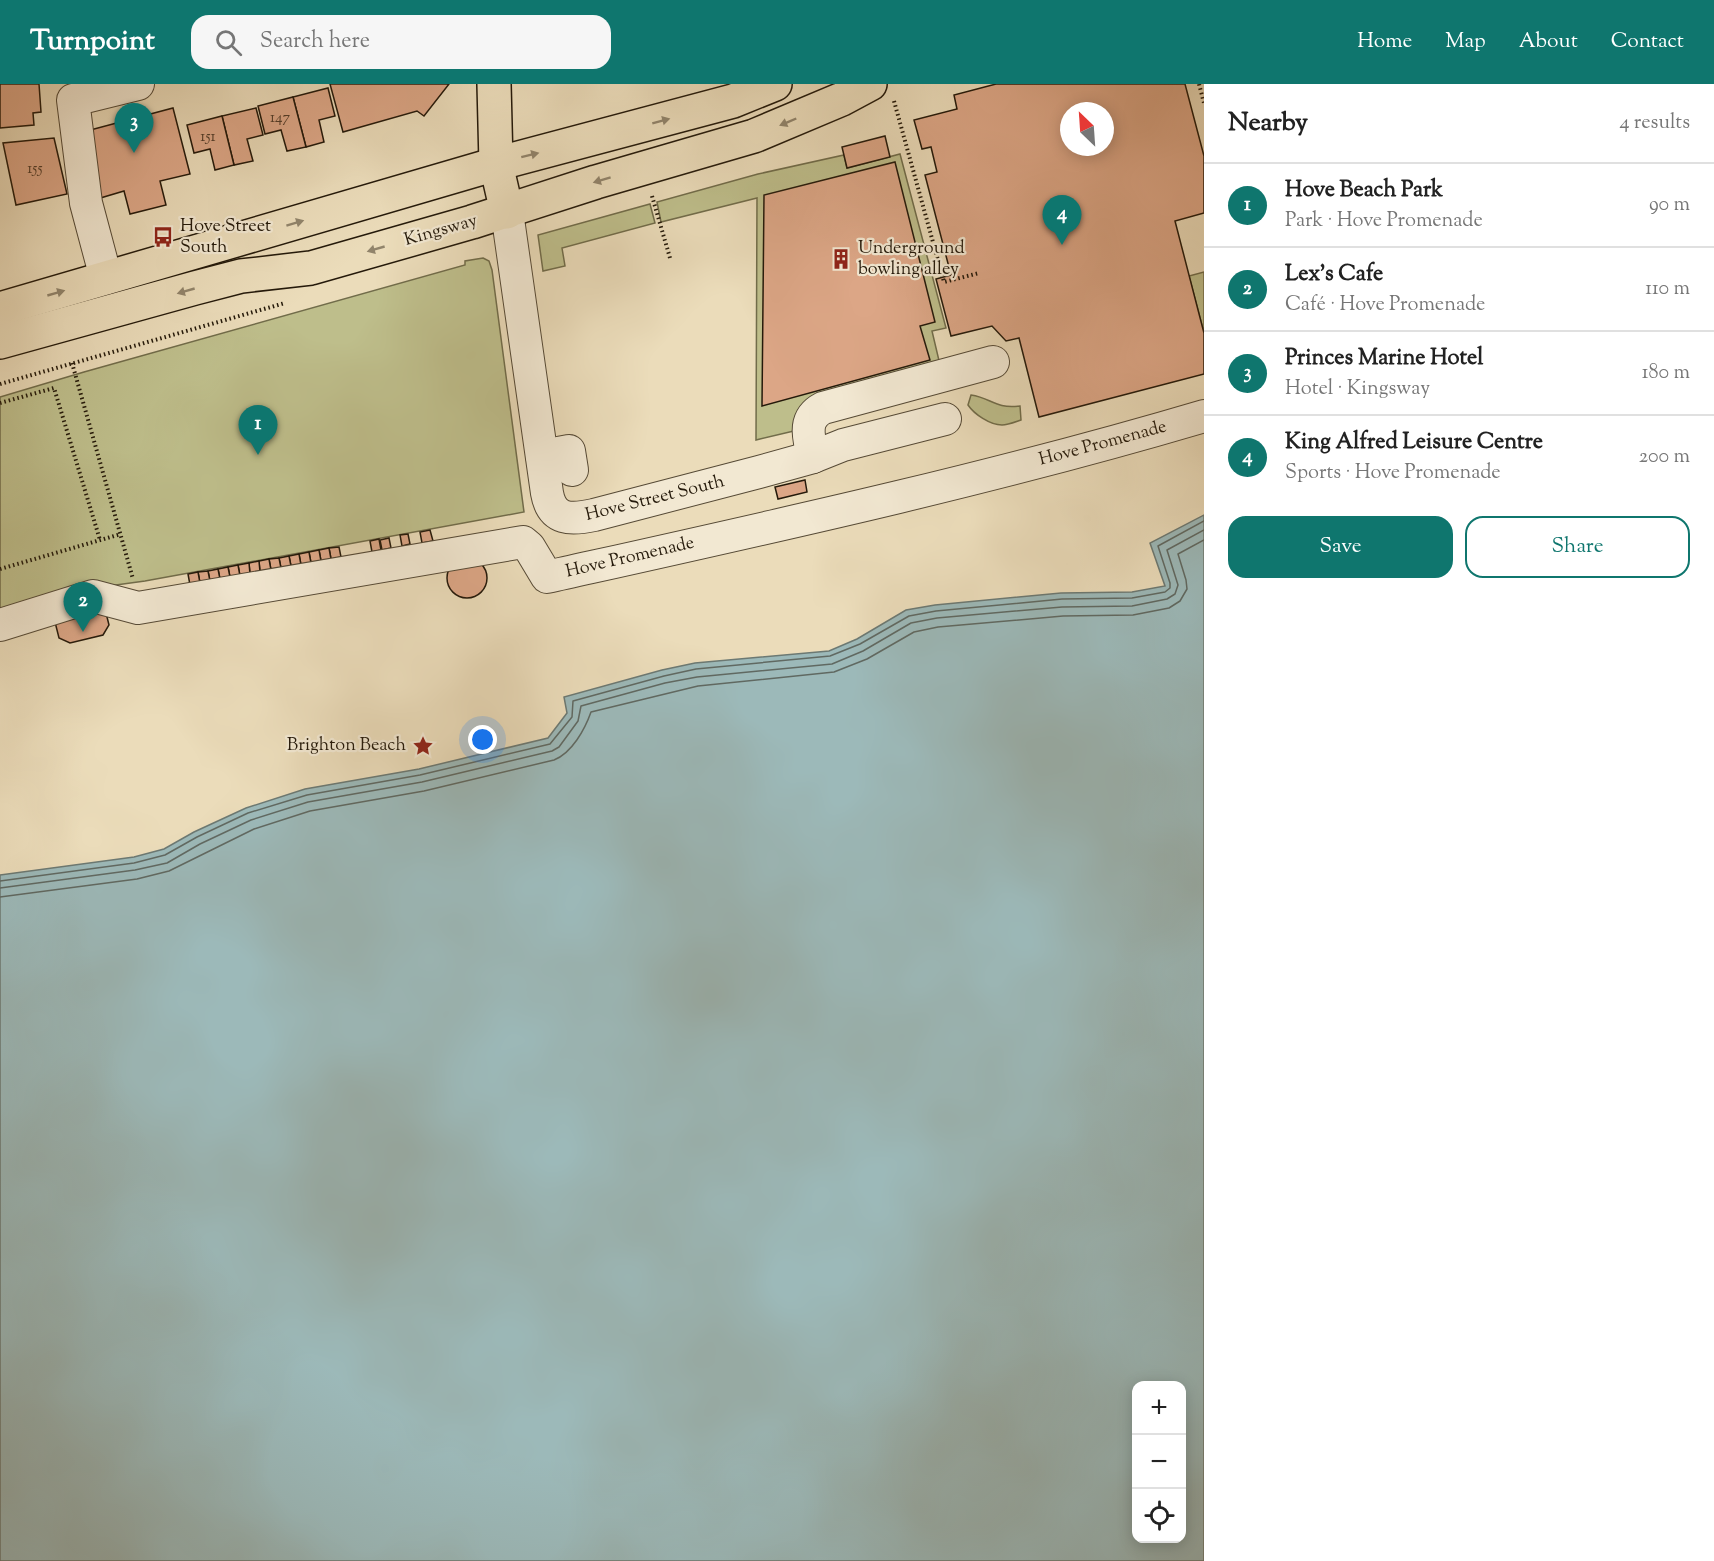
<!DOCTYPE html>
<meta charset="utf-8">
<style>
:root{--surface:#fff;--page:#f6f6f6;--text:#222;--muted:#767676;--line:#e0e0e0;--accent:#0f766e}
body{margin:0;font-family:"Sorts Mill Goudy",serif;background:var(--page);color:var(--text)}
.controls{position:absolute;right:18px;bottom:18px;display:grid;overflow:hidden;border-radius:12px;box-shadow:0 3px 15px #0003}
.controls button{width:54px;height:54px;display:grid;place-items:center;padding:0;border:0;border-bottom:2px solid var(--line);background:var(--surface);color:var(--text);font:30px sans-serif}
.compass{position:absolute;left:1060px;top:18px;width:54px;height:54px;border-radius:50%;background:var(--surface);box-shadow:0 3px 15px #0003;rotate:335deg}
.you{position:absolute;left:483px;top:656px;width:21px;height:21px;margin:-15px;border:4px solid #fff;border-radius:50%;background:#1a73e8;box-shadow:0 0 0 9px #1a73e833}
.badge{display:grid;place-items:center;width:39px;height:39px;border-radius:50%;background:var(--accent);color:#fff;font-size:20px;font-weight:700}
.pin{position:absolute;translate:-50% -50px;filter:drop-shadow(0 2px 3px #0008)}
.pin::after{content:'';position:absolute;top:32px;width:21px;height:18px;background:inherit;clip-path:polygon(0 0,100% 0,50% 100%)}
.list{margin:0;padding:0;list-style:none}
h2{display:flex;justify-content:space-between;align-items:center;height:78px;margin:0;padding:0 24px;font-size:26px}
h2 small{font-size:20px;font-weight:400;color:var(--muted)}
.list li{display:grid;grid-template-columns:39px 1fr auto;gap:18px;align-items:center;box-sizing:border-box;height:84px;padding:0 24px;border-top:2px solid var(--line)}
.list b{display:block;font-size:22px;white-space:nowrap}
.list p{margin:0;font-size:20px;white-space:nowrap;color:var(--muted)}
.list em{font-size:20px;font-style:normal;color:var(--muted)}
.actions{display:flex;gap:12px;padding:18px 24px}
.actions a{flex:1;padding:14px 0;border:2px solid var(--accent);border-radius:18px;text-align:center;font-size:21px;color:var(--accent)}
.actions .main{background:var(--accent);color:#fff}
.icon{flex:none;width:33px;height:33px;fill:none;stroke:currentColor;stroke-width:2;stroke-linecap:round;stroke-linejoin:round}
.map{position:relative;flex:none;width:1204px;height:1477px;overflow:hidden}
header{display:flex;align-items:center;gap:36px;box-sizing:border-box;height:84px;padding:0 30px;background:var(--accent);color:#fff}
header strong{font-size:28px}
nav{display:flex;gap:33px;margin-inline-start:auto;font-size:21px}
.search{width:420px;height:54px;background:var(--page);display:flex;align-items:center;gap:15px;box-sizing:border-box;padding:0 21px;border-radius:18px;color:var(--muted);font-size:22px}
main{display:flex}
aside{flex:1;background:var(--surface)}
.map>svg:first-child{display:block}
.green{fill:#bebe8b;stroke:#716c4a;stroke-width:1.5}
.water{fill:#9cb9b9;stroke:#6c7973;stroke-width:1.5;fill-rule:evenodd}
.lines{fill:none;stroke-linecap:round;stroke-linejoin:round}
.shore{stroke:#606962;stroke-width:1.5}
.building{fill:#dca686;stroke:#24190a;stroke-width:1.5;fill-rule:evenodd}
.minor-casing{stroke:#564a36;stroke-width:34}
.major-casing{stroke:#24190a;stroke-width:36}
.path{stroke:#24190a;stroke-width:4;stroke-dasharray:1.5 3;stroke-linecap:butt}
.minor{stroke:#f2e8d2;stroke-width:32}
.major{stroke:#ebdcba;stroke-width:33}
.oneway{fill:#91846b}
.labels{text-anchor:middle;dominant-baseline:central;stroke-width:4.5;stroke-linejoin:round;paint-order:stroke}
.number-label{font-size:15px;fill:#523c29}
.poi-label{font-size:18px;fill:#24190a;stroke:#f2e8d2;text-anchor:start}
.street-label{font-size:18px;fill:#24190a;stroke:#f2e8d2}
</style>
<header>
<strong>Turnpoint</strong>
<div class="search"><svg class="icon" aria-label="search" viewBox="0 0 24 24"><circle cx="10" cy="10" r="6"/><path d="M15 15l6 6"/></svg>Search here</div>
<nav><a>Home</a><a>Map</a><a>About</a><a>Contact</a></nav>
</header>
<main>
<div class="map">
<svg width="1204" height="1477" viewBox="0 0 1204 1477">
<rect width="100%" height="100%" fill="#ebdcba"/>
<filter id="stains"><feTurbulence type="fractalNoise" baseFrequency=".00333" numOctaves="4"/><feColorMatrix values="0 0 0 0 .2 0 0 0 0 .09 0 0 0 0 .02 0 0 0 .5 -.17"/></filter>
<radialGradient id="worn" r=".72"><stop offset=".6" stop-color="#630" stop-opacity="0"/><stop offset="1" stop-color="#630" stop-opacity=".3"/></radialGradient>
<g class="green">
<path d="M900,70L946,244L932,247L941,285L798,346L756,356L757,114L661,138L657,118L758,90L844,71L847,84Z"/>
<path d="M650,120L655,139L562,164L565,182L543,187L538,151Z"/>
<path d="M483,174L489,177L492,186L524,428L145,497L94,504L0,533V313L84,288L465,181V177Z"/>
<path d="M1204,188V249L1189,192Z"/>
<path d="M971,311C992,314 994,325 1020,322L1021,336C1015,338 1008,341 1002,341C990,341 974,330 968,321Z"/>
</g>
<path class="water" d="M1204,431V1477H0V791L134,773L164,765L194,748L246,724L305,705L419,685L548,654L567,629L564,613L662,586L695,579L829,567L857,555L906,526L935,521L1061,509L1132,508L1165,502L1150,459ZM1136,1302H1182V1454H1136Z"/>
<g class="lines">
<g class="shore">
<path d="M0,797L134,779L165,771L197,753L248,729L307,711L420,691L550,660L572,633L573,617L664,592L696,585L830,572L860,560L909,532L936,527L1062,515L1132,514L1165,508L1170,504V499L1158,462L1204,437"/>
<path d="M0,804L135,786L167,779L200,760L251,736L308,718L422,698L552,667L559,663L578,637L581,622L665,599L697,593L832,580L863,567L911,539L937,534L1062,523L1132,522L1167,515L1175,510L1178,501L1167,466L1204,446"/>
<path d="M0,813L137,795L169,787L254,745L310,727L424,707L554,676C572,669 585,645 591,628L698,602L834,588L867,575L914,548L938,543L1063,532L1133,531L1169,524L1180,517L1187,505L1186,496L1178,470L1204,456"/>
</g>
</g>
<g class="building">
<path d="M0,0H39L41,28L33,29L34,41L0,44Z"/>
<path d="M330,0H449L424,32L417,27L343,48Z"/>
<path d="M996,0H1185L1204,72V129L1175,137L1204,249V290L1039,333L1019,254L1006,257L992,242L951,252L936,195L951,191L925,91L937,88L931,63L922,65L914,36L957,25L954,11ZM1069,27H1105V63H1069Z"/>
<path d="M328,4L335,32L319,36L324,58L306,63L293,13Z"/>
<path d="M293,13L306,63L287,67L281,46L265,50L258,22Z"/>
<path d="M173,24L190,90L160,97L166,121L130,130L124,107L97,115L79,49Z"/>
<path d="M256,24L263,51L247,55L253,77L234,81L222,32Z"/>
<path d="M222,32L234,81L215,86L210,65L194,69L187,41Z"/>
<path d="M885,52L890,73L847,84L842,63Z"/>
<path d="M54,54L67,110L16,121L3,59Z"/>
<path d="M895,78L935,238L920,242L930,276L762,322L764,111Z"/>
<path d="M805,396L807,408L778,415L775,403Z"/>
<path d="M430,446L433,457L422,459L420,448Z"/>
<path d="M408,450L410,460L402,462L400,451Z"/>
<path d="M389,454L391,464L382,466L380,456Z"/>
<path d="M379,455L381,466L372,468L370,457Z"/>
<path d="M339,463L341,473L331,475L329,464Z"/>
<path d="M329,464L331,475L321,477L319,466Z"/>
<path d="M319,466L321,477L311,479L309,468Z"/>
<path d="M309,468L311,479L301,481L299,470Z"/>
<path d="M299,470L301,481L291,482L289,472Z"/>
<path d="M289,472L291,482L281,484L279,474Z"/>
<path d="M279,474L281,484L271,486L269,475Z"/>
<circle cx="467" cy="494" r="20"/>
<path d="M269,475L271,486L260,488L259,477Z"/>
<path d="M259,477L260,488L250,490L249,479Z"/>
<path d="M249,479L250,490L240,492L238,481Z"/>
<path d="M238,481L240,492L230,493L228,483Z"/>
<path d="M228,483L230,493L220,495L218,485Z"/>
<path d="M218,485L220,495L210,497L208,487Z"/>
<path d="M208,487L210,497L200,499L198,488Z"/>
<path d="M198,488L200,499L190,501L188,490Z"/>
<path d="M105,525L109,541L103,551L70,559L59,554L55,538Z"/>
</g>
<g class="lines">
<g class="minor-casing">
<g id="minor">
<path d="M507,128L547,409C552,437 571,436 594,431L759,388L813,373L843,361L945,335"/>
<path d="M106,194L86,119L73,16L138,0"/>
<path d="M542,372L569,367L572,386"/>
<path d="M813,373C809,354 802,335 823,324L993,278"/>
<path d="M0,541L93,512L138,524L523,458L529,463L547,493C767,444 988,396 1204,332"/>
</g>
</g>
<g class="major-casing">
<g id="major">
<path d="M494,0L496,80L507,128"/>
<path d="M0,225L496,80L733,17L775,0"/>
<path d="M0,258L195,204L241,192L311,184L472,138L596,98L754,52L842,15L870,0"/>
</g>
</g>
<g class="path">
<path d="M1199,0L1204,19"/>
<path d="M894,17L944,198L979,189"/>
<path d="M652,112L670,174"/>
<path d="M72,279L133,495"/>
<path d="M0,300L285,219"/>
<path d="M0,319L54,304L100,456"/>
<path d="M0,485L121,450"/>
</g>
<use href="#minor" class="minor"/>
<use href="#major" class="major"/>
</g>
<defs><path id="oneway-solid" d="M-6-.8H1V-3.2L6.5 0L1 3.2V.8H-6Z" transform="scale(1.5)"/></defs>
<g class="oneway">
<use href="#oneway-solid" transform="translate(661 37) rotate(-15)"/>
<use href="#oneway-solid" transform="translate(788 38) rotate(157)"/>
<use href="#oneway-solid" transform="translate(530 71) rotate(-14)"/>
<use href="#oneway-solid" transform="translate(602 96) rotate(163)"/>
<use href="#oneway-solid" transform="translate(295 139) rotate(-17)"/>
<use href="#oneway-solid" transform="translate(376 165) rotate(164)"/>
<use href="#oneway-solid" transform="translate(186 207) rotate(164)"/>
<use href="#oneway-solid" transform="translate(56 209) rotate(-16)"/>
</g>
<defs>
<g id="bus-bare" transform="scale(1.62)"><path d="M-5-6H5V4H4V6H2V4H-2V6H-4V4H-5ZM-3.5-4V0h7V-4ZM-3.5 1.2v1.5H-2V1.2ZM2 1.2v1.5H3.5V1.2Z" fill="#8f2418" stroke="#f2e8d2" stroke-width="2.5" paint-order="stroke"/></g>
<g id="building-bare" transform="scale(1.62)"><path d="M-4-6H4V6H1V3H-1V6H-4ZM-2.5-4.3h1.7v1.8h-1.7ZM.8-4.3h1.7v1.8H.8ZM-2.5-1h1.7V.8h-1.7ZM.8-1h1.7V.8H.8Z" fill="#8f2418" stroke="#f2e8d2" stroke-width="2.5" paint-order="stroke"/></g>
<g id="sight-bare" transform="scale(1.62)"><path d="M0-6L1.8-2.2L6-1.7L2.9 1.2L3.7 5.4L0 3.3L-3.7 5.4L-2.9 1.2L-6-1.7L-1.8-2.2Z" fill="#8f2418" stroke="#f2e8d2" stroke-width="2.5" paint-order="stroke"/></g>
</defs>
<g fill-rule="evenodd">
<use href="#bus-bare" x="163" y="153"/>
<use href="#building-bare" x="841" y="175"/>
<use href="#sight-bare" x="423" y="662"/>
</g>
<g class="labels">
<g class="number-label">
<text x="280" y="34">147</text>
<text x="208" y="53">151</text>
<text x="35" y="85">155</text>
</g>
<g class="poi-label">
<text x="180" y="143">Hove Street<tspan x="180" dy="21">South</tspan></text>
<text x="858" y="165">Underground<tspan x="858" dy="21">bowling alley</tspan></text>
<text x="406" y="662" text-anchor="end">Brighton Beach</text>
</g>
<g class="street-label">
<text transform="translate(441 147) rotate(-16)">Kingsway</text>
<text transform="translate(1103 360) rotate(-15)">Hove Promenade</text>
<text transform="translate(655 415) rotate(-14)">Hove Street South</text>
<text transform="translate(630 474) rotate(-13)">Hove Promenade</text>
</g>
</g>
<rect width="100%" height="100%" filter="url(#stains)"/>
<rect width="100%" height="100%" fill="url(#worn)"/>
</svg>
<div class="controls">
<button>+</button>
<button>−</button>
<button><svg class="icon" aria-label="locate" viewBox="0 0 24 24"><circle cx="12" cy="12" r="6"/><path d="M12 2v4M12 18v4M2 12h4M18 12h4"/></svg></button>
</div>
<svg class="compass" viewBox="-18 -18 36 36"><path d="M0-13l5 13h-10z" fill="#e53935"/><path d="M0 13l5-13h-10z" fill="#767676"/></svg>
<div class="you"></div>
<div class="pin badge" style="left:258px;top:371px">1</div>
<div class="pin badge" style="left:83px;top:548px">2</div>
<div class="pin badge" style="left:134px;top:69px">3</div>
<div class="pin badge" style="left:1062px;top:161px">4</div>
</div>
<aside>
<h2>Nearby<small>4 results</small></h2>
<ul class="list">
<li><span class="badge">1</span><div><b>Hove Beach Park</b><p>Park · Hove Promenade</p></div><em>90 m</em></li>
<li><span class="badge">2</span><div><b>Lex's Cafe</b><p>Café · Hove Promenade</p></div><em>110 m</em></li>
<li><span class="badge">3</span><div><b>Princes Marine Hotel</b><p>Hotel · Kingsway</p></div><em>180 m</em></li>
<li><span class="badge">4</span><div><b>King Alfred Leisure Centre</b><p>Sports · Hove Promenade</p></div><em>200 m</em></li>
</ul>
<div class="actions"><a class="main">Save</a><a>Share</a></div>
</aside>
</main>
